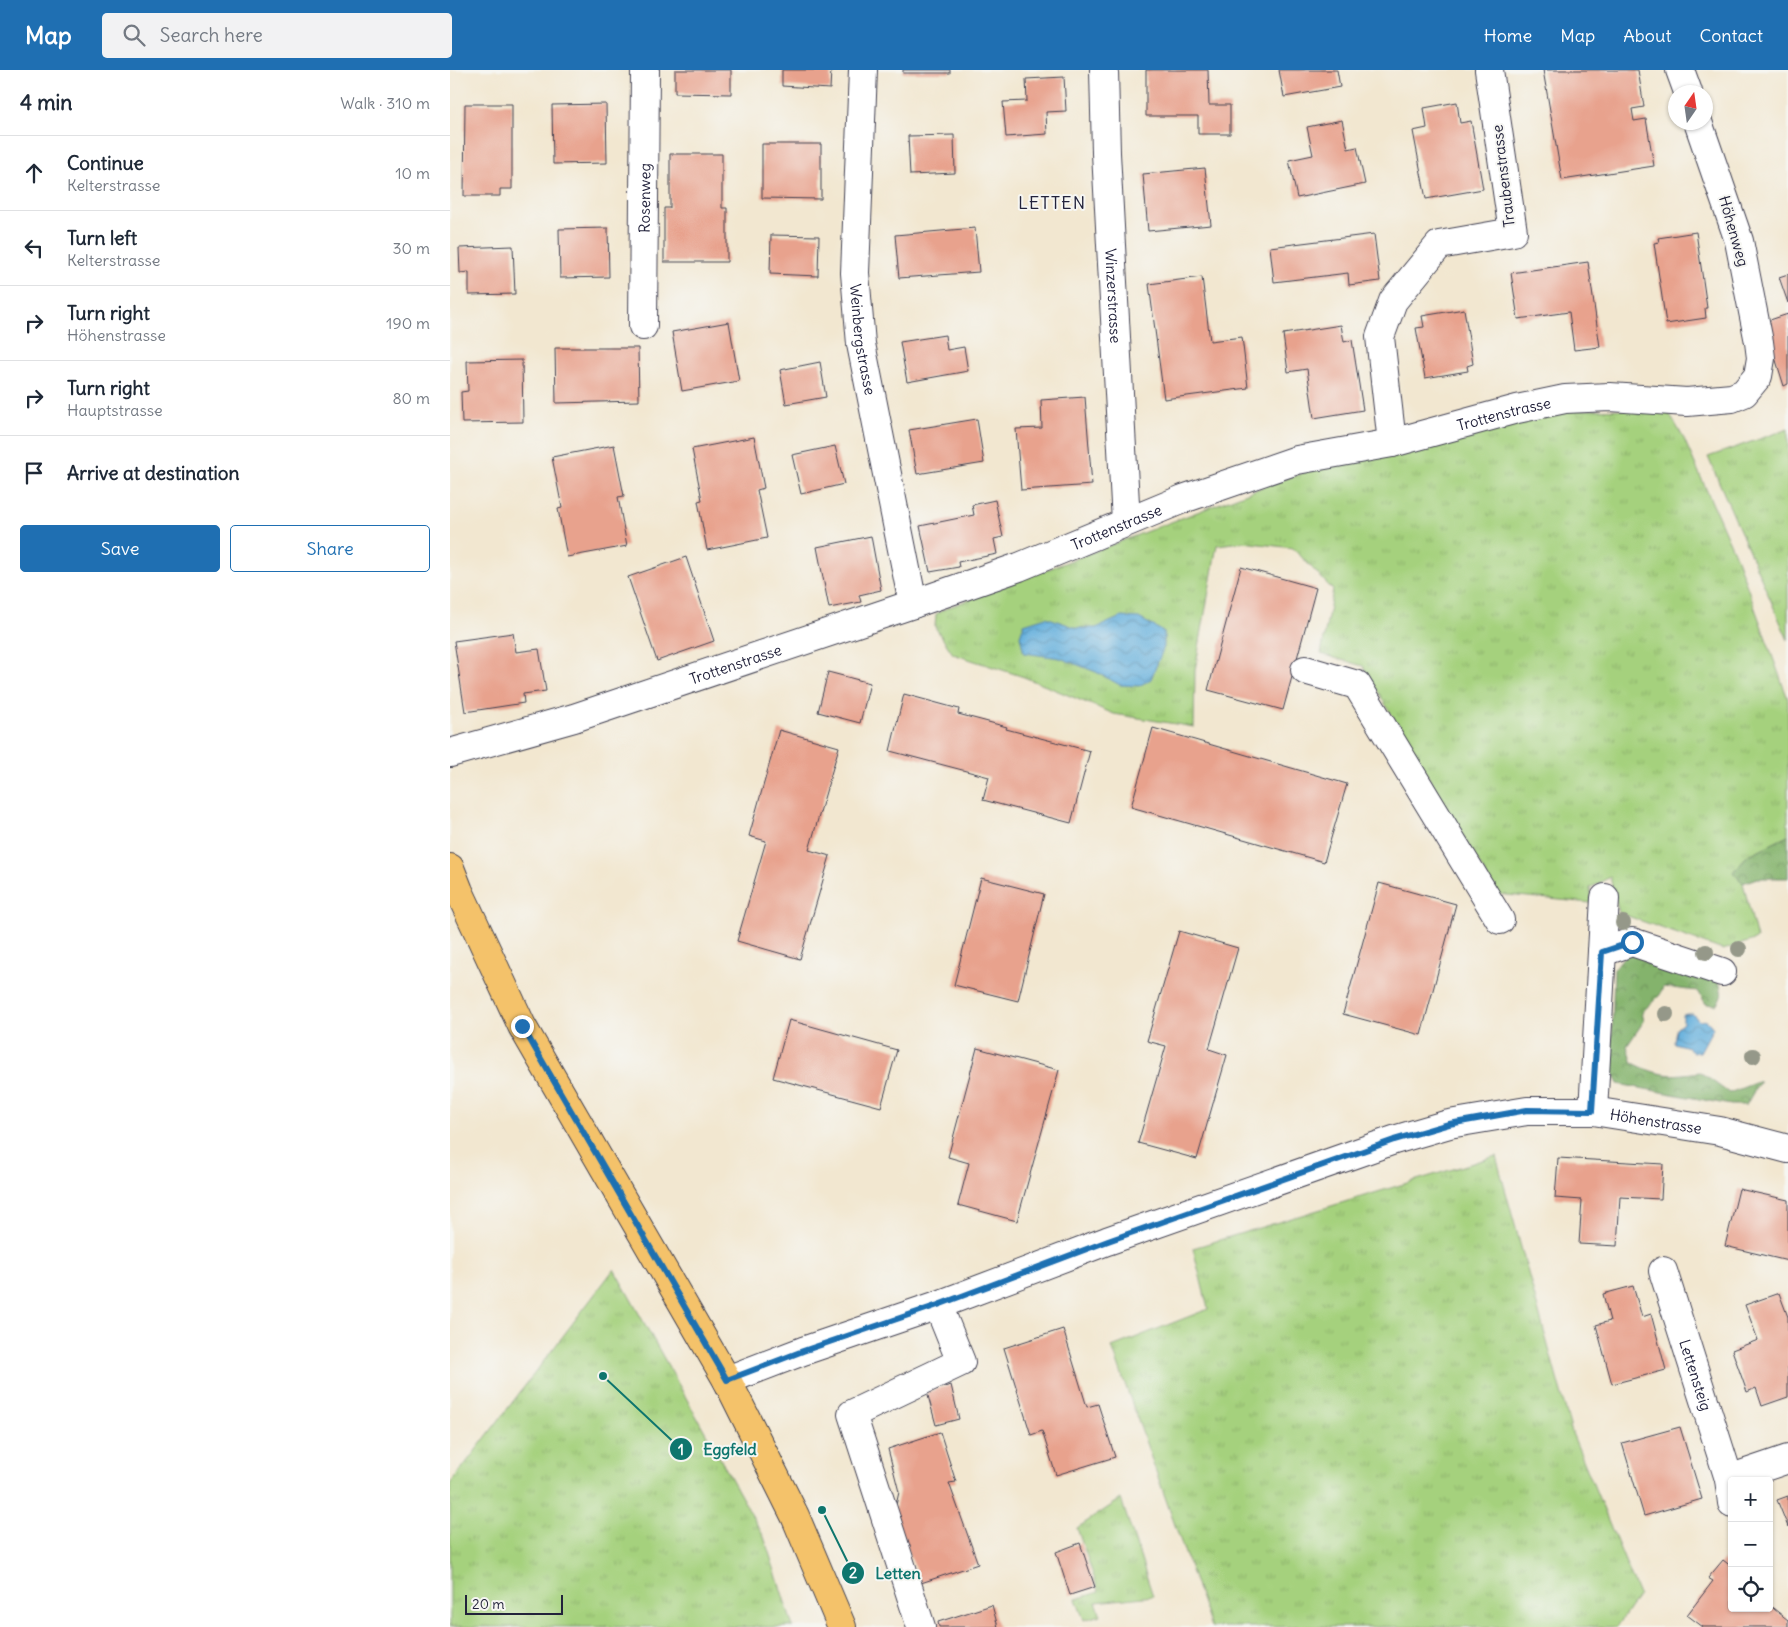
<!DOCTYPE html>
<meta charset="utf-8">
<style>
:root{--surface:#fff;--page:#f2f2f3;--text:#1f2937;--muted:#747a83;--line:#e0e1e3;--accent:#1f6fb2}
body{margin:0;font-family:Delius,sans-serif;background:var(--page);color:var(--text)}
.controls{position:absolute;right:15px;bottom:15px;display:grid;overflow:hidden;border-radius:5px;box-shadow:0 1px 4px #0004}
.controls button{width:45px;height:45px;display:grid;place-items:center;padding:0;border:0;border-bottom:1px solid var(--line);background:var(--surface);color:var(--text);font:25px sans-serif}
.compass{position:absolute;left:1218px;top:15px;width:45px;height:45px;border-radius:50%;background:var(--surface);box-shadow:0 1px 4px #0004;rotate:13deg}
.scale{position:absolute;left:15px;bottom:12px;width:98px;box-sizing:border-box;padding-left:5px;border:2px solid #22223b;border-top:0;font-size:14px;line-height:18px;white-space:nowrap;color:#22223b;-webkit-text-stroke:4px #f6f6f2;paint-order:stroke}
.stop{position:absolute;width:15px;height:15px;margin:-11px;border:4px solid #1f6fb2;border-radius:50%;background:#fff}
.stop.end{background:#1f6fb2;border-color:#fff;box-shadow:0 1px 5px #0008}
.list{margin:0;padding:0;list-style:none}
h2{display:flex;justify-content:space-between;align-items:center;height:65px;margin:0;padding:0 20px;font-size:21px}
h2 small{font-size:16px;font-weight:400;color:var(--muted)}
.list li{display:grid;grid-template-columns:32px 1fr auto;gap:15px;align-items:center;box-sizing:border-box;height:75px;padding:0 20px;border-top:1px solid var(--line)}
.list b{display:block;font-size:19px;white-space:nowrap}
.list p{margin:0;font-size:16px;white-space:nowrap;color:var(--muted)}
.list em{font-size:16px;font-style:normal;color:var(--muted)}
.actions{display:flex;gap:10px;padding:15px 20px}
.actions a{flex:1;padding:11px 0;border:1px solid var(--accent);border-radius:5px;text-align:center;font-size:18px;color:var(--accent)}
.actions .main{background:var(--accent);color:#fff}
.icon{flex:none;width:28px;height:28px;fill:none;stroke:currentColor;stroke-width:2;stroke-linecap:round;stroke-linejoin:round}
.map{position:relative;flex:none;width:1338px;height:1557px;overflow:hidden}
header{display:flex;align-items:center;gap:30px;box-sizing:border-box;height:70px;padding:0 25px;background:var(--accent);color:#fff}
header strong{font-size:24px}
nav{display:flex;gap:28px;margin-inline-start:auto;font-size:18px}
.search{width:350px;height:45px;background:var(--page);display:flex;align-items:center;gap:12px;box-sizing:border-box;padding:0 18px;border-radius:5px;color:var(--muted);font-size:19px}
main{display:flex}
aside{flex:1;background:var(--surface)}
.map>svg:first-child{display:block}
.grass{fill:url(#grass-tufts);stroke:#647a5c}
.forest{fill:url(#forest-crowns);stroke:#536a54}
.water{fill:url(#water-waves);stroke:#42688c}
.building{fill:#e8a28d}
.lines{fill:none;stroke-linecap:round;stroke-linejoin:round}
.minor-casing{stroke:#414051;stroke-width:30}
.major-casing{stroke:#414051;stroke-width:30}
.minor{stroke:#fff;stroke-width:28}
.major{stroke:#f4c26a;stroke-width:28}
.tree{fill:#959889}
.route{stroke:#1f6fb2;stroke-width:6}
.labels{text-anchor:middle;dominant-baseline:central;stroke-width:4;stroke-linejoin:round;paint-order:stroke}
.street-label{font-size:15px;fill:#22223b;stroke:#f6f6f2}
.quarter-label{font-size:18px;letter-spacing:1px;fill:#22223b;stroke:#f6f6f2}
.leader{fill:none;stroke:#0f766e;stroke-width:2}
.callout-dot{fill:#0f766e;stroke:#f6f6f2;stroke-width:2}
.mark-label{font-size:15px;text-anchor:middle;font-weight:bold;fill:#fff}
.callout-label{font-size:16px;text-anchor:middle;font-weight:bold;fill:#0f766e;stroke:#f6f6f2;stroke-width:4;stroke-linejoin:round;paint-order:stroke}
</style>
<header>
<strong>Map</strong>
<div class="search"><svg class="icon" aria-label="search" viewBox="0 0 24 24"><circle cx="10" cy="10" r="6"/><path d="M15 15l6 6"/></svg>Search here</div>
<nav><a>Home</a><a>Map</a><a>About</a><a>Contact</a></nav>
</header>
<main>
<aside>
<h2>4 min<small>Walk · 310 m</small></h2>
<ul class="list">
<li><svg class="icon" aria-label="ahead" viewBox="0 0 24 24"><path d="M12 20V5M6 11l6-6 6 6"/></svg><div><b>Continue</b><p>Kelterstrasse</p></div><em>10 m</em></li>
<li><svg class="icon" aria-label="left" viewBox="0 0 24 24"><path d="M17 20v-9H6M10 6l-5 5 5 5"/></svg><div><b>Turn left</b><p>Kelterstrasse</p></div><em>30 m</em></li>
<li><svg class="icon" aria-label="right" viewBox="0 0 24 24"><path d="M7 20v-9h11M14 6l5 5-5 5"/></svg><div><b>Turn right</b><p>Höhenstrasse</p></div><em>190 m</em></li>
<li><svg class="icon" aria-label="right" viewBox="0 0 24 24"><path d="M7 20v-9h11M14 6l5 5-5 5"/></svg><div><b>Turn right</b><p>Hauptstrasse</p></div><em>80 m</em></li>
<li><svg class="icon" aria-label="arrive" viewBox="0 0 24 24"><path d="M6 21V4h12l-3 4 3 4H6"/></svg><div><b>Arrive at destination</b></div></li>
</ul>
<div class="actions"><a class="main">Save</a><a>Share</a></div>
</aside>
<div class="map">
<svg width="1338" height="1557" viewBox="0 0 1338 1557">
<defs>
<pattern id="grass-tufts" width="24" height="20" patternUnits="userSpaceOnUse" patternTransform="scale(1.25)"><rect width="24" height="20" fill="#a5d17d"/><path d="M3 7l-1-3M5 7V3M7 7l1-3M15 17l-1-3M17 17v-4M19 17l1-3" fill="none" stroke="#8eb36d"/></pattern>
<pattern id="forest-crowns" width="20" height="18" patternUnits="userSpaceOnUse" patternTransform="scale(1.25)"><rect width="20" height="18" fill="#84b36c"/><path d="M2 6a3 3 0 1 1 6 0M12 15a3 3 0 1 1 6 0" fill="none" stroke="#6c915a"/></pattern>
<pattern id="water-waves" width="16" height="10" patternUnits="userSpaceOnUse" patternTransform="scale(1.25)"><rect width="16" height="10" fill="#63afdc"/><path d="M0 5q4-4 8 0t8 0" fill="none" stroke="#518eb4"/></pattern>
</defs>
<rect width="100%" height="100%" fill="#f6f6f2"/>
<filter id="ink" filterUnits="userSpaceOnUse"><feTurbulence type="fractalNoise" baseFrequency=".02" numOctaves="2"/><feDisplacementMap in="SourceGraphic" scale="10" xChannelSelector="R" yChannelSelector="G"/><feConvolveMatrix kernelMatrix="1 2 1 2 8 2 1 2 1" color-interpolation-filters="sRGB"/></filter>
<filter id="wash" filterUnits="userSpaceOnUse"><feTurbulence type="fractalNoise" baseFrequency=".0096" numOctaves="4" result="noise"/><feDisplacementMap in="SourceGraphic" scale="20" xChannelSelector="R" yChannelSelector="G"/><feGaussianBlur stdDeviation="1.12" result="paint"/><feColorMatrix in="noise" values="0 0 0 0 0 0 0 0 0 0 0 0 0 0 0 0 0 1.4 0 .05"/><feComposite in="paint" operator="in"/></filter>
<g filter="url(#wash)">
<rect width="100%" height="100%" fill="#f2e7d0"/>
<g class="grass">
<path d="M1217,339L1234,369L1287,489L1338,629V766L1297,786L1283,802L1293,813L1307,869L1273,880L1169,843L1160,807L1140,818L1141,833L1047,824L913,596L871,584L883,520L843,478L793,472L767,475L745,600L744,657L664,644L574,607L503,584L485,557L486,544L497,538L823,413L894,389L1118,340Z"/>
<path d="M1338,359V570L1258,387Z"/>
<path d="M1046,1086L1122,1363L1189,1525L1167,1557H761L662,1277L758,1239L743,1178Z"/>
<path d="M164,1199L314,1467L343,1557H0V1414Z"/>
<path d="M671,1429L703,1526L646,1532L651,1545L634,1550L626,1529L649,1522L627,1458Z"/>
</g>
<g class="forest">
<path d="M1338,766V808H1307L1293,813L1283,802L1297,786Z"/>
<path d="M1179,880L1269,910L1272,925L1266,935L1256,934L1248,921L1213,917L1210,925L1192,942L1194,951L1177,976L1183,993C1211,1007 1220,1006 1250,1002L1279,1023L1310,1011L1296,1035H1281L1168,1014L1161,1000L1164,899Z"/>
</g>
<g class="water">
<path d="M596,547L627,558H646L671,547L689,548L714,562V577L701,609L689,616L670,615L646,602L610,588L574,583L570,566L574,554Z"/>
<path d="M1237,944H1243L1249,951C1256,949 1259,952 1263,958L1250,982L1243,983L1238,977L1224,973L1226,959L1233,953V945Z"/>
</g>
<g id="blocks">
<g class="building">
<path d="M225,0H281V24L225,23Z"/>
<path d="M332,0H381L380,19L332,16Z"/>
<rect x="453" y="0" width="47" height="3"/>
<path d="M696,0H758L759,35H780V64H748V46H696Z"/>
<path d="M829,0H887L890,17L834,27Z"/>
<path d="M1093,0H1188L1194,37L1182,39L1184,51L1196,49L1204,96L1112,110Z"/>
<path d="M614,7L616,41L596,42L597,64L556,67L553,32L577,31L576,9Z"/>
<path d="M1007,32L1010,53L1021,51L1033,119L976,129L963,61L977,58L974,38Z"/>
<path d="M15,34H62V119H50V126H14Z"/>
<path d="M156,34L157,93L103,94L102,35Z"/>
<path d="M892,50L898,79L907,77L915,114L847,128L839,90L863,85L857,57Z"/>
<path d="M504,65L505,103L460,105L458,66Z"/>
<path d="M312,74H371V129L312,128Z"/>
<path d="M220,84H272V138H277V192H214V138H220Z"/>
<path d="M755,98L761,155L698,161L693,104Z"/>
<path d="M158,158L159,207L110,208L109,159Z"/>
<path d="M525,158L529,202L449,208L445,165Z"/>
<path d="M1246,162L1257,238H1255L1256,248L1216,254L1204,173L1209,172L1208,168Z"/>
<path d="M924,164L930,211L899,215L898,203L824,212L820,177Z"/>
<path d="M321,165L369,166L368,206L320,204Z"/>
<path d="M63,176L65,224L19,225V202L10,203L9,178Z"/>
<path d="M1138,192L1150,277L1124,280L1119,242L1068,249L1061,203Z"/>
<path d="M1338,204V233L1329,207Z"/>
<path d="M752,207L760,271L792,267L798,318L714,329L699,214Z"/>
<path d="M1014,239L1023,294L1017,296L1018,301L975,308L966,258L974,257L972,246Z"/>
<path d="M1338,244V314L1334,316L1314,252Z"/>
<path d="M279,252L289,311L232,321L222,262Z"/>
<path d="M891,255L894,272L902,270L913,340L864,348L857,299L838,302L833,264Z"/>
<path d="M495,265L497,280L514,277L518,301L457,312L450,272Z"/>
<path d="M105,278H188L189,331L106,333Z"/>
<path d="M72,290L73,352L12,353L11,322L18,321L17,291Z"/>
<path d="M370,292L376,327L336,334L330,300Z"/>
<path d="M635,327L642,415L571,420L566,359L592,358L591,330Z"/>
<path d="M527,349L534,393L467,404L459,360Z"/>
<path d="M304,367L314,418L307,420L317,468L257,480L248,431L252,430L242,379Z"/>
<path d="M164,375L174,426L168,427L177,476L117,487L108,439L112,438L102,387Z"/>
<path d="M385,376L394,414L351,424L342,385Z"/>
<path d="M545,430L553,467L544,469L547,484L508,492L509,497L480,502L470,456L524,445L522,435Z"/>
<path d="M421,466L431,520L409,525L411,532L379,538L367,477Z"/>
<path d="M236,487L264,571L207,591L178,507Z"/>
<path d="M791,497L866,518L833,640L758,620Z"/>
<path d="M63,563L66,582L89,579L96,621L73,624L74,633L15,642L4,571Z"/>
<path d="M378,602L420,613L410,653L368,642Z"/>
<path d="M454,624L509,639L508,644L557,657L556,659L640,681L621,753L533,730L539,707L440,681Z"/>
<path d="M703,658L897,714L874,792L681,737Z"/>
<path d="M329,660L389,677L359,780L380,786L350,889L287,871L316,771L299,766Z"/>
<path d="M531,808L594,824L568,931L504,915Z"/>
<path d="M929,813L1006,834L971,965L893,944Z"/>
<path d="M729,861L788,878L759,979L777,985L747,1089L688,1073L716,976L697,971Z"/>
<path d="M339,950L447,980L431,1037L323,1008Z"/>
<path d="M527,978L609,1000L567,1151L508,1135L519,1093L498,1087Z"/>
<path d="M1108,1088L1213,1094L1211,1129L1170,1127L1167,1176L1129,1174L1132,1130L1105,1128Z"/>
<path d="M1289,1119L1338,1130V1191L1275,1176Z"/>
<path d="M1183,1216L1192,1247L1201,1244L1216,1300L1162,1314L1146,1255L1160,1251L1153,1224Z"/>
<path d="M1329,1223L1338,1247V1327L1312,1336L1306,1318L1297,1322L1282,1280L1308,1270L1295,1235Z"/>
<path d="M613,1259L637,1337L648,1334L665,1387L606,1405L592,1361L581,1365L554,1278Z"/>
<path d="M501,1315L509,1349L486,1355L477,1322Z"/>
<path d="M1230,1357L1252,1429L1194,1446L1172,1373Z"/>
<path d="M490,1362L506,1412L499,1413L528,1494L471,1513L444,1444L449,1422L438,1379Z"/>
<path d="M1338,1426V1457L1327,1430Z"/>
<path d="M630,1473L645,1517L620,1525L606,1482Z"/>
<path d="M1273,1490L1282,1497V1538H1319V1535L1338,1550V1557H1253L1237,1545L1263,1511L1258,1508Z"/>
<path d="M542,1535L548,1557H489L488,1552Z"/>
</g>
</g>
</g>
<g filter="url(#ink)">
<use href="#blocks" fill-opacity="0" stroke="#414051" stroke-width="1"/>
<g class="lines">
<g class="minor-casing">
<g id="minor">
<path id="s1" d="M413,0L405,203L411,274L463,534"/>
<path id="s2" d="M654,0L656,83L676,452"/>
<path d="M1230,0L1238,22"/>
<path id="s3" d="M193,256L195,0"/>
<path d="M942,373L930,267L943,231L989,175L1063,162L1039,0"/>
<path d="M855,600L907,615L1050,850"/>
<path id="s4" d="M0,683L124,648L463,534L569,497L733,429L847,390L942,373L1067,339L1115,329L1160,327L1237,332L1282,328L1294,323L1308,306L1311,288L1309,272L1289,171L1248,52"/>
<path d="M1152,882L1182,872L1272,902"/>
<path d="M1143,1041L1155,828"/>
<path id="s5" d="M1213,1201L1279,1409L1282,1433"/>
<path id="s6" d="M277,1310L353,1281L488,1235L657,1171L944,1070L999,1054L1077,1041H1143L1270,1061L1338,1079"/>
<path d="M1279,1409L1338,1389"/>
<path d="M471,1557L402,1344L511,1292L488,1235"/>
</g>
</g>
<g class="major-casing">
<path id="major" d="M0,798L9,821L72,956L277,1310L345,1446L392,1557"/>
</g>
<use href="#minor" class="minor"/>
<use href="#major" class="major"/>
</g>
<g class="tree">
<circle cx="1173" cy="853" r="8"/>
<circle cx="1289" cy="879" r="8"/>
<circle cx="1256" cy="882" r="8"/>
<circle cx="1216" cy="944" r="8"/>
<circle cx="1303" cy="986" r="8"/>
</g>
</g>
<g class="lines" filter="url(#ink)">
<path class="route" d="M72,956L277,1310L353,1281L488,1235L658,1171L944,1070L999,1054L1077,1040L1142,1041L1152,882L1182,872"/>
</g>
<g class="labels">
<g class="street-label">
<text transform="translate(1053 106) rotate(-97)">Traubenstrasse</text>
<text stroke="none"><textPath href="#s3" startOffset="128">Rosenweg</textPath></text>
<text transform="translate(1284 161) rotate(74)">Höhenweg</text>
<text stroke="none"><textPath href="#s2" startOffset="226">Winzerstrasse</textPath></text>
<text stroke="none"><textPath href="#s1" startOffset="270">Weinbergstrasse</textPath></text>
<text stroke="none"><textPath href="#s4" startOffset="1109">Trottenstrasse</textPath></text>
<text stroke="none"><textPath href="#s4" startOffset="704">Trottenstrasse</textPath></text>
<text stroke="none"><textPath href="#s4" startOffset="299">Trottenstrasse</textPath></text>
<text stroke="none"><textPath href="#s6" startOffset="975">Höhenstrasse</textPath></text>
<text stroke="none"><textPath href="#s5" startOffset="109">Lettensteig</textPath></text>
</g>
<g class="quarter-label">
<text x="602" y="132">LETTEN</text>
</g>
</g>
<path class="leader" d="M153 1306L231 1379M372 1440L403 1503"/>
<g class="callout-dot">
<circle cx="153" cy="1306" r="5"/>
<circle cx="372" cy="1440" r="5"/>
<circle cx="231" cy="1379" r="12"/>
<circle cx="403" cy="1503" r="12"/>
</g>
<g class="mark-label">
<text x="231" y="1385">1</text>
<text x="403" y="1508">2</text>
</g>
<g class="callout-label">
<text x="280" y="1385">Eggfeld</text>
<text x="448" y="1509">Letten</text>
</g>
</svg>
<div class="controls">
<button>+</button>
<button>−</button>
<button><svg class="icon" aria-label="locate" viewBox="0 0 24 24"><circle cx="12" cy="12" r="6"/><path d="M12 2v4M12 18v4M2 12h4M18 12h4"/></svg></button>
</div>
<svg class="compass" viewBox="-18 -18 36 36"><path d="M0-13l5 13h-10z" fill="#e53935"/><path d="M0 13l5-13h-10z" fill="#747a83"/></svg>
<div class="scale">20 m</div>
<div class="stop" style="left:1182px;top:872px"></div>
<div class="stop end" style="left:72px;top:956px"></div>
</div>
</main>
